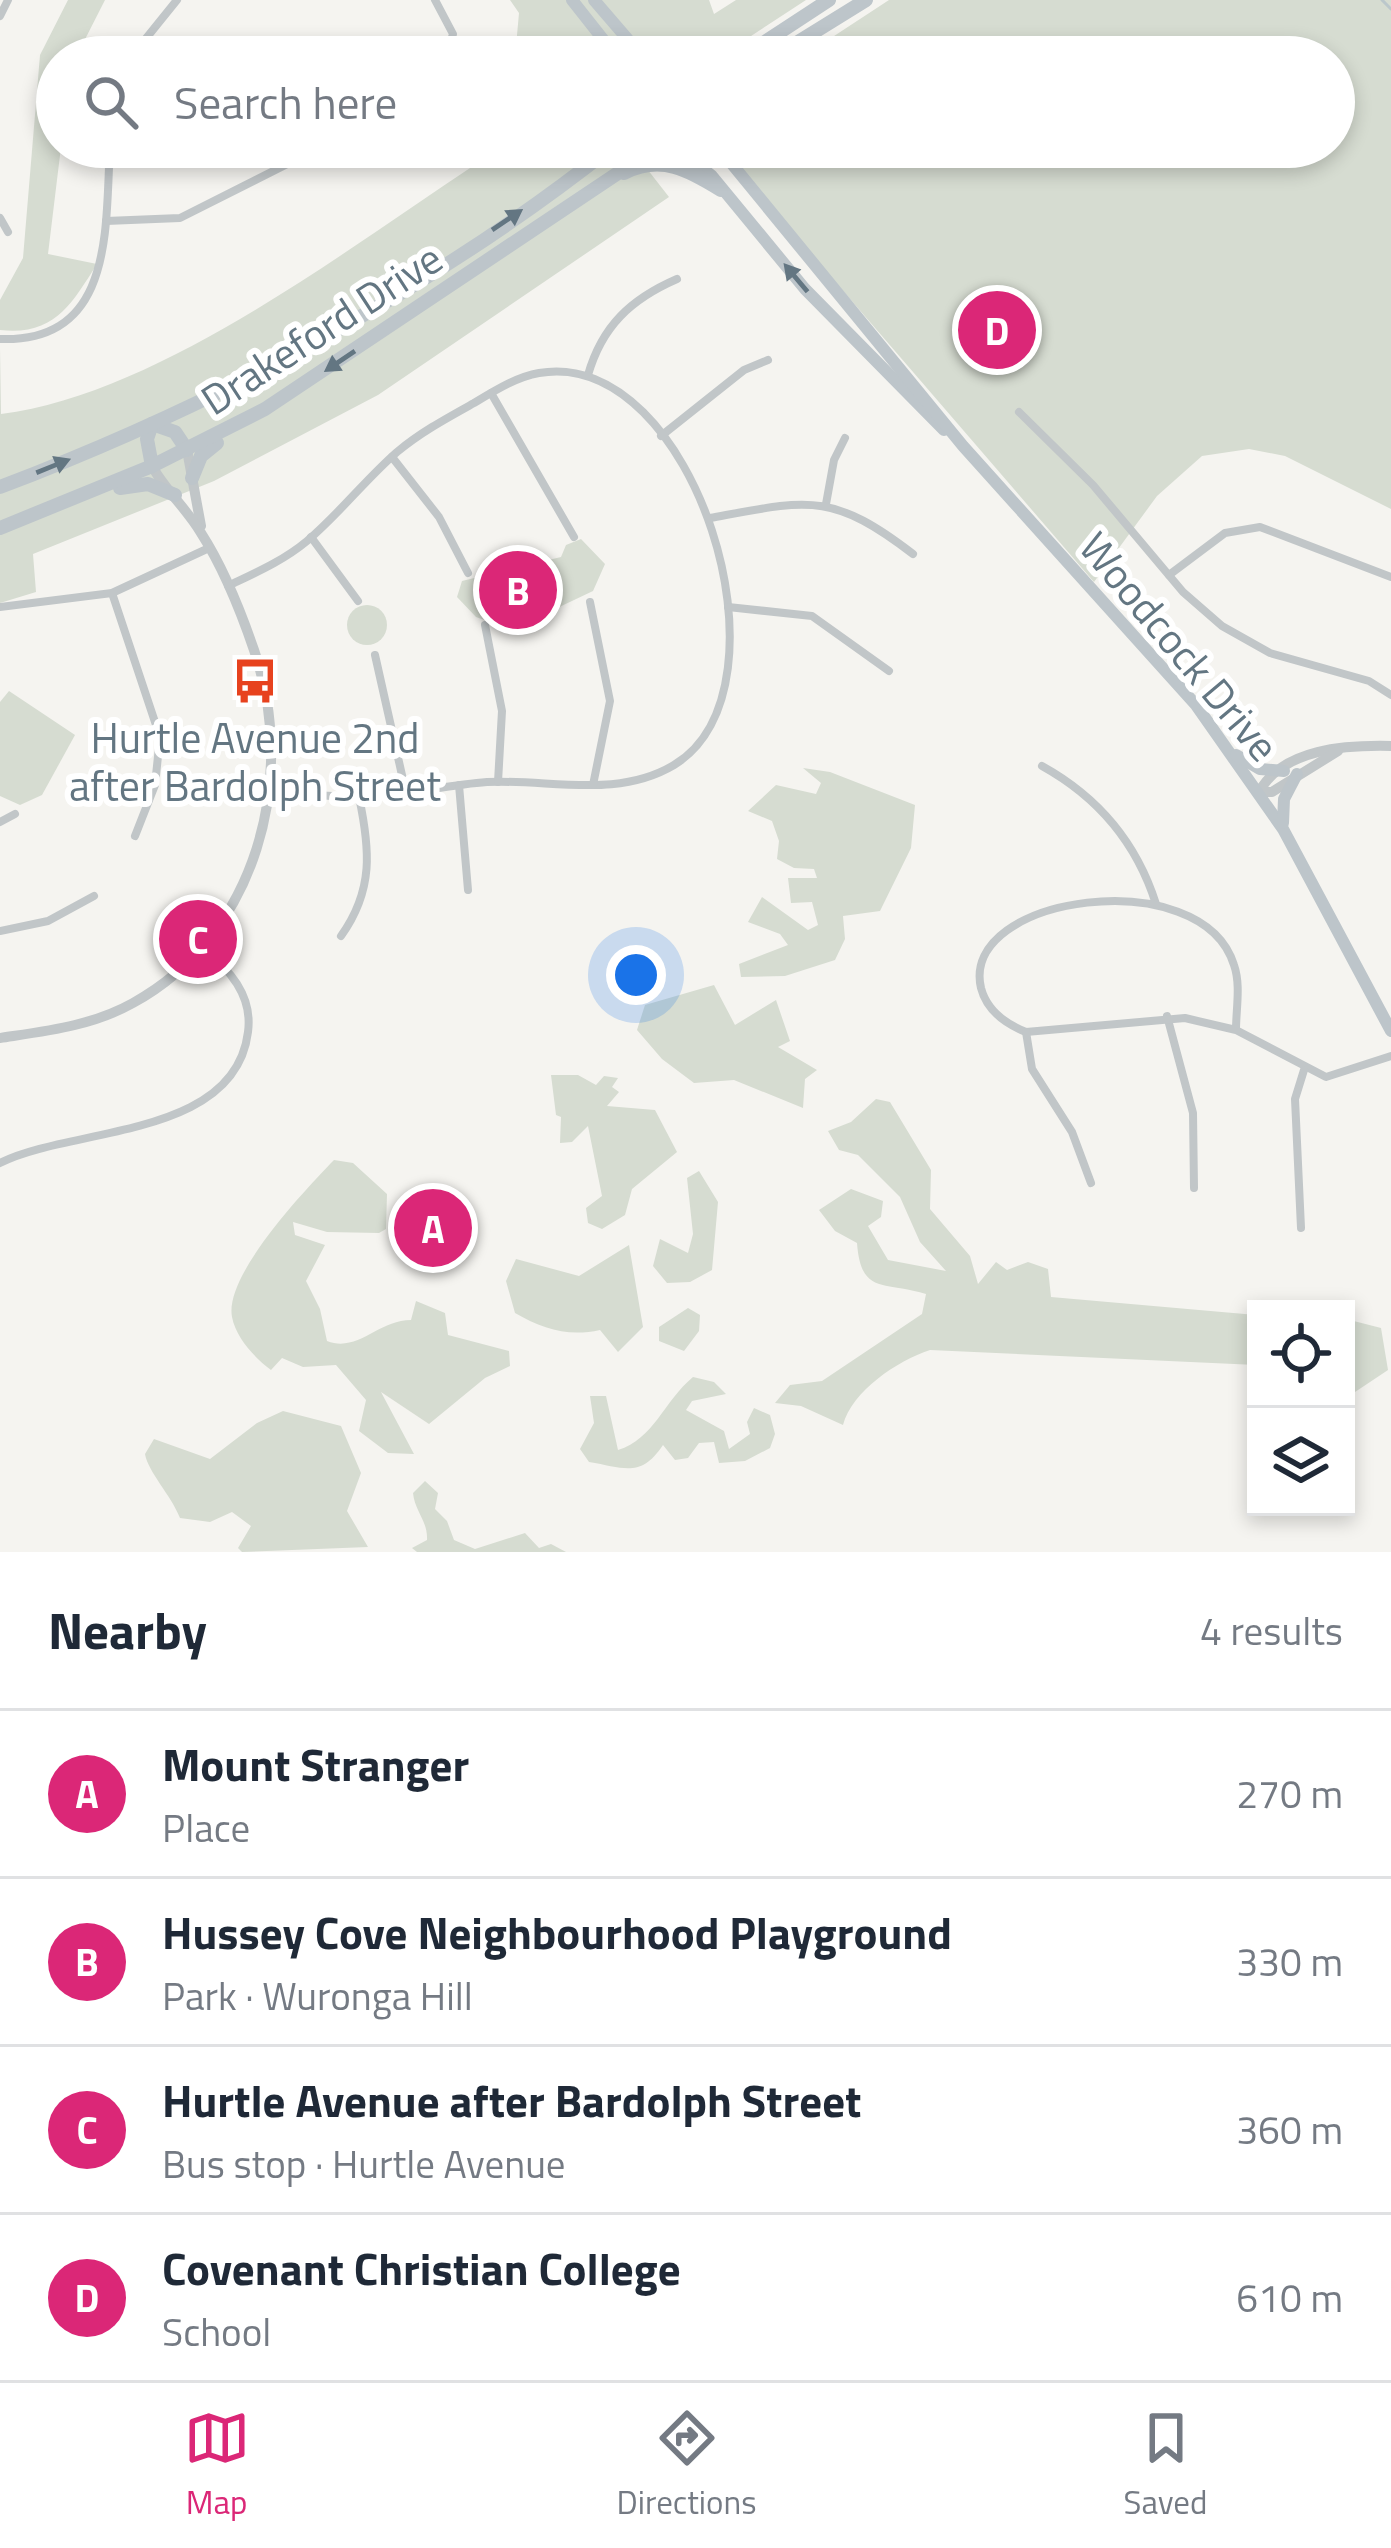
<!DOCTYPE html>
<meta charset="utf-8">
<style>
:root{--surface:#fff;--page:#f2f2f3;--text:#1f2937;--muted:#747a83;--line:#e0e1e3;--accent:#db2777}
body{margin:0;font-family:"Titillium Web",sans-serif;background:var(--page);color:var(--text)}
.controls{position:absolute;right:36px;bottom:36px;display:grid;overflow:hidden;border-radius:0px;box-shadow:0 6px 18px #0003}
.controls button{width:108px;height:108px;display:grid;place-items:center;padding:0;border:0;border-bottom:3px solid var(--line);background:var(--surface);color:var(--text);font:60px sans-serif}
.you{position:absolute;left:636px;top:975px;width:42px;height:42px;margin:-30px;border:9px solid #fff;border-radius:50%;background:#1a73e8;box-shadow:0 0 0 18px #1a73e833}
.badge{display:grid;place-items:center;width:78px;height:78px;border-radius:50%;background:var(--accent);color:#fff;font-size:39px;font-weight:700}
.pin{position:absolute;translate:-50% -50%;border:6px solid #fff;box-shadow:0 3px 12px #0006}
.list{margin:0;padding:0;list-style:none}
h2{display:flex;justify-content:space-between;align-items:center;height:156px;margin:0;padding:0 48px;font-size:51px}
h2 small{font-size:39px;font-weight:400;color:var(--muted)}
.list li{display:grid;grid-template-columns:78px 1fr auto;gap:36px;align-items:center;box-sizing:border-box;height:168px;padding:0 48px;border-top:3px solid var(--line)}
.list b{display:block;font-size:45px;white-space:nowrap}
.list p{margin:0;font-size:39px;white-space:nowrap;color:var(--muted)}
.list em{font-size:39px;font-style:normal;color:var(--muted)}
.icon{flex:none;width:66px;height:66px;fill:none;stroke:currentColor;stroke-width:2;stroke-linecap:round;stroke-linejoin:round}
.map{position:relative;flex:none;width:1391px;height:1552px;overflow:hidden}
.search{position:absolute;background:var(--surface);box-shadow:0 6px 18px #0003;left:36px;right:36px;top:36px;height:132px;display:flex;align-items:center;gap:30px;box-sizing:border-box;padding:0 42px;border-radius:66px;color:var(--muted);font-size:45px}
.sheet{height:828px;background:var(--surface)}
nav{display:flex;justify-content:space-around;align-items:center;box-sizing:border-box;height:168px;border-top:3px solid var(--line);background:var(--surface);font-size:33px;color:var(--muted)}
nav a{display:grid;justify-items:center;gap:6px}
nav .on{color:var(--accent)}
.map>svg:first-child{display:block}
.green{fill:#d6dcd1}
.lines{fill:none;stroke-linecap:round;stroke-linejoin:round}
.stream{stroke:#bbc7cb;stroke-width:3}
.minor{stroke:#c1c6c8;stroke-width:8}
.tertiary{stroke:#c1c6c8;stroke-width:10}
.secondary{stroke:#bdc5ca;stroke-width:12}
.primary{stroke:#bdc5ca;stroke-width:12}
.trunk{stroke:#bdc5ca;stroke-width:14}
.oneway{fill:#637682}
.labels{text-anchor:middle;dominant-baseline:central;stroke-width:12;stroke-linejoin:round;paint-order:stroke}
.street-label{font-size:42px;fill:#637682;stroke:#fff}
.poi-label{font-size:42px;fill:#637682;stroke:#fff}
</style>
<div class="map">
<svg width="1391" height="1552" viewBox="0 0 1391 1552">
<rect width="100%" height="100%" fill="#f5f4f0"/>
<g class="green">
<path d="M68,0H105L76,57H57L61,147L48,254L97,264C71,305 54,336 0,330V300L23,258L40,55Z"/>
<path d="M510,0H709L714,14L736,0H806L719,57H515L519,13Z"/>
<path d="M889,0H1391V509L1285,456L1249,449L1202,456L1157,496L1094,582L757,191L726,147H1334V57H802Z"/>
<path d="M485,147H630L669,197L378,395L214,481L33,554L36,592L0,603V348L1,414C159,394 344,251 476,164Z"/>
<path d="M581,539L605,564L593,591L553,610L493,623L476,617L457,597L462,581L561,557L566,545Z"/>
<circle cx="367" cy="625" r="20"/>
<path d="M9,691L75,735L42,795L20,805L0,796V702Z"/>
<path d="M803,768L830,772L915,805L911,848L880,911L843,916L845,939L835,960L785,976L741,977L739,964L788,945L780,934L748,922L762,897L808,930L818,925L812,902L791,903L788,878H817L814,869L794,868L777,859L779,841L772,821L748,811L776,785L816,794L821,783Z"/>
<path d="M714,985L735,1025L776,1000L790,1041L778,1047L817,1070L805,1079L803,1108L734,1080L694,1083L662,1059L637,1030L645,1005Z"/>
<path d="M551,1075H578L596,1085L604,1076L618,1078L612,1087L619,1092L607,1106L655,1110L677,1152L632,1189L625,1215L602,1229L588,1223L586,1208L602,1196L588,1126L572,1142L560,1143L561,1117L556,1115Z"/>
<path d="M876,1099L890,1102L931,1170L930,1209L970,1256L978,1284L996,1262L1007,1270L1028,1262L1048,1269L1051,1297L1256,1315V1365L930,1350C897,1361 852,1391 843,1425L801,1406L775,1403L790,1385L822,1381L922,1314L926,1294C883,1281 861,1295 857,1243L835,1231L819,1210L851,1189L883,1201L881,1217L868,1226L888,1260L946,1271L920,1242L900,1197L858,1155L839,1150L828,1131L851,1122Z"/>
<path d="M334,1160L353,1163L387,1194L386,1229L379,1233L327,1232L293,1222L295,1235L325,1245L306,1281L320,1309L327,1341C358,1353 378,1320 411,1320L416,1301L445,1313L448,1335L509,1351L510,1366L485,1378L429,1424L381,1392L414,1454L388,1453L359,1431L366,1400L336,1365L303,1367L282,1358L271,1370C255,1358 236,1338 232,1317C224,1275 306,1189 334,1160Z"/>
<path d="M699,1171L718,1202L712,1270L690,1282L667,1283L653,1266L660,1239L688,1253L693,1234L687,1178Z"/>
<path d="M629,1245L643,1327L618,1352L600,1330C568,1337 543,1329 515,1313L506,1281L516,1259L579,1276Z"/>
<path d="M688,1308L700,1315L699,1331L684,1351L659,1341V1327Z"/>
<path d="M1346,1319L1381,1328L1388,1370L1346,1398Z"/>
<path d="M693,1377L714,1382L726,1394L692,1401L686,1410L724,1431L729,1449L750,1434L747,1422L754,1408L770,1415L775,1434L770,1448L745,1461L719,1463L714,1442L699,1443L688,1458L675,1460L663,1445C641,1478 625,1468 589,1462L580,1449L594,1423L590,1396H606L618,1450C654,1439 664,1401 693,1377Z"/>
<path d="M283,1411L341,1426L361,1473L347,1511L368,1547L242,1552L238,1548L251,1526L232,1512L210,1522L180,1518C171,1495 148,1472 145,1454L154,1439L210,1459L257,1423Z"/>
<path d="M425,1481L438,1493L435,1509L447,1521L454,1540L475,1549L525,1533L539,1548L551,1544L566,1552H417L412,1548L427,1540C428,1521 415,1512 413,1493Z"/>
</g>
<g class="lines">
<path class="stream" d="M1382,0L1391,9"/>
<g class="minor">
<path d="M435,0L453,34L446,57"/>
<path d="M0,16L8,0"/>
<path d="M344,42L354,57"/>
<path d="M131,57L177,0"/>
<path d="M0,218L8,232"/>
<path d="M106,221L180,218L321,147"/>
<path d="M0,339C115,343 105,227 110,147"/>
<path d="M588,375C602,326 631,299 677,279"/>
<path d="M491,393L574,537"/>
<path d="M1019,412L1093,485L1183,592L1222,626L1270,653L1369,681L1391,695"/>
<path d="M661,436L744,370L768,360"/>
<path d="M392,457L439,517L468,573"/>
<path d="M826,504L834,460L845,438"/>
<path d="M710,518C808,500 831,491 913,554"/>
<path d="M311,537L358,601"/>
<path d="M1169,575L1225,533L1260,527L1391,577"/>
<path d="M228,586C255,573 283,561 307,541C339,514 365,480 397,452C421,432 447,418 474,403C494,391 516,377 539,373C694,346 800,689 674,765C617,799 551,779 487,782C445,785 404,796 361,797C331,797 300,794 270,792"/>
<path d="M112,593L160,737L155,785L135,836"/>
<path d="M590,602L610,701L593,785"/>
<path d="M0,607L112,593L209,548"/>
<path d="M728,607L812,616L889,671"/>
<path d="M485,625L502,711L498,782"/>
<path d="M375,655L406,793"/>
<path d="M1042,766C1098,797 1137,844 1156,904"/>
<path d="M459,785L468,890"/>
<path d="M0,822L15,814"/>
<path d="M0,931L48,921L94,896"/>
<path d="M341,936C374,890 370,849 359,797"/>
<path d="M1167,1016L1193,1113L1194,1188"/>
<path d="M1236,1030C1236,1009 1241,985 1234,965C1202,861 959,895 981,988C987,1011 1006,1024 1026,1032L1185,1018L1236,1030L1326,1077L1391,1056"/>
<path d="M1026,1032L1032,1069L1072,1132L1091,1183"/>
<path d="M0,1163C70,1127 235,1139 248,1032C253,995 229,969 202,947"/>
<path d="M1301,1228L1295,1099L1304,1070"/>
</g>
<g class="tertiary">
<path d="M187,450L201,526"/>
<path d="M1259,792C1283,748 1347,745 1391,746"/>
<path d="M1259,792H1272L1338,751"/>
<path d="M0,1038C46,1031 92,1026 133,1003C257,935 298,778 254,650C241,612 223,567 201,533C187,509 165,490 152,466"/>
</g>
<g class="secondary">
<path d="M676,147L712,176L805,289L944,430"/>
<path d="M718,147L963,446L1196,705L1283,829L1391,1031"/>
<path d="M1236,755L1260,769L1284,771"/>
<path d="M1283,823L1284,799L1297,774"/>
</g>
<g class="primary">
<path d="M572,0L617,57"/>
<path d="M594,0L643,57"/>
</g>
<g class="trunk">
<path d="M742,57L829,0"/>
<path d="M774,57L866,0"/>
<path d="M624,173C661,154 689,170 721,190"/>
<path d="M152,424L175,432L187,450"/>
<path d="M152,424L147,439L152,466"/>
<path d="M192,478L201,456L217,443"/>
<path d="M0,487C216,405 430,291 612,147"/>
<path d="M120,488L148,484L175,495"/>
<path d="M0,528L152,466L265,409L657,147"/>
</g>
</g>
<defs><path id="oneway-solid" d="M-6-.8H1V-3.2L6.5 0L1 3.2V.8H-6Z" transform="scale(3)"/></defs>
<g class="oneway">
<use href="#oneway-solid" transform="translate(507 220) rotate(-34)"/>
<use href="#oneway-solid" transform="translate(796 278) rotate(-130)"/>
<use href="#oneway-solid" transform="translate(340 361) rotate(146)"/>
<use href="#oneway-solid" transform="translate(53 466) rotate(-22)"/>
</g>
<defs>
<g id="bus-bare" transform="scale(3.6)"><path d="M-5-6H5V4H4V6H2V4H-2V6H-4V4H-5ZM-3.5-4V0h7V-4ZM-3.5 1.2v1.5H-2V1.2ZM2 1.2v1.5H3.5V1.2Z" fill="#e7421e" stroke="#fff" stroke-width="2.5" paint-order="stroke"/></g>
</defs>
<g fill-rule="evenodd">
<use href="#bus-bare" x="255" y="681"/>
</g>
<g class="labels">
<g class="street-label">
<text transform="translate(321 328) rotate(-33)">Drakeford Drive</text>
<text transform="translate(1180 646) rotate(50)">Woodcock Drive</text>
</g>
<g class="poi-label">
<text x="255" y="737">Hurtle Avenue 2nd<tspan x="255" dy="48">after Bardolph Street</tspan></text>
</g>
</g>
</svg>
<div class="controls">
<button><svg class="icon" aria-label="locate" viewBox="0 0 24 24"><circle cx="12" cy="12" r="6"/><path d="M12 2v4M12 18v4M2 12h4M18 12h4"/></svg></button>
<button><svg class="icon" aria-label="layers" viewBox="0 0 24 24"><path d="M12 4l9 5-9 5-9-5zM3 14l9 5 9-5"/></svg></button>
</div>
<div class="you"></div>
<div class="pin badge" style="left:433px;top:1228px">A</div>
<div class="pin badge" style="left:518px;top:590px">B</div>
<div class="pin badge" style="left:198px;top:939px">C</div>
<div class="pin badge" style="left:997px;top:330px">D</div>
<div class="search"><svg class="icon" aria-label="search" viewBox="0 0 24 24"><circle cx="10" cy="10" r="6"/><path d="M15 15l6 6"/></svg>Search here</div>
</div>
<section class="sheet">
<h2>Nearby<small>4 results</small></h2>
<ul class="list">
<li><span class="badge">A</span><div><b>Mount Stranger</b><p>Place</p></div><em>270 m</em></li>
<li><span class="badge">B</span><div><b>Hussey Cove Neighbourhood Playground</b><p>Park · Wuronga Hill</p></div><em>330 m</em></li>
<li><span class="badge">C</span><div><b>Hurtle Avenue after Bardolph Street</b><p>Bus stop · Hurtle Avenue</p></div><em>360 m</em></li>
<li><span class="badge">D</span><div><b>Covenant Christian College</b><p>School</p></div><em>610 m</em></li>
</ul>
</section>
<nav>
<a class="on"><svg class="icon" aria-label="map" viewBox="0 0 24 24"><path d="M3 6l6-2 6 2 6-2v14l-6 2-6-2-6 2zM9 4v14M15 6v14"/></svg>Map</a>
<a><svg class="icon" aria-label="directions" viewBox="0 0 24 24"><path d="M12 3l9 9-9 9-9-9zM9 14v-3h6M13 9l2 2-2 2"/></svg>Directions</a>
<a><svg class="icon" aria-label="saved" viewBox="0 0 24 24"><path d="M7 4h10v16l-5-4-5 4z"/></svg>Saved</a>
</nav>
